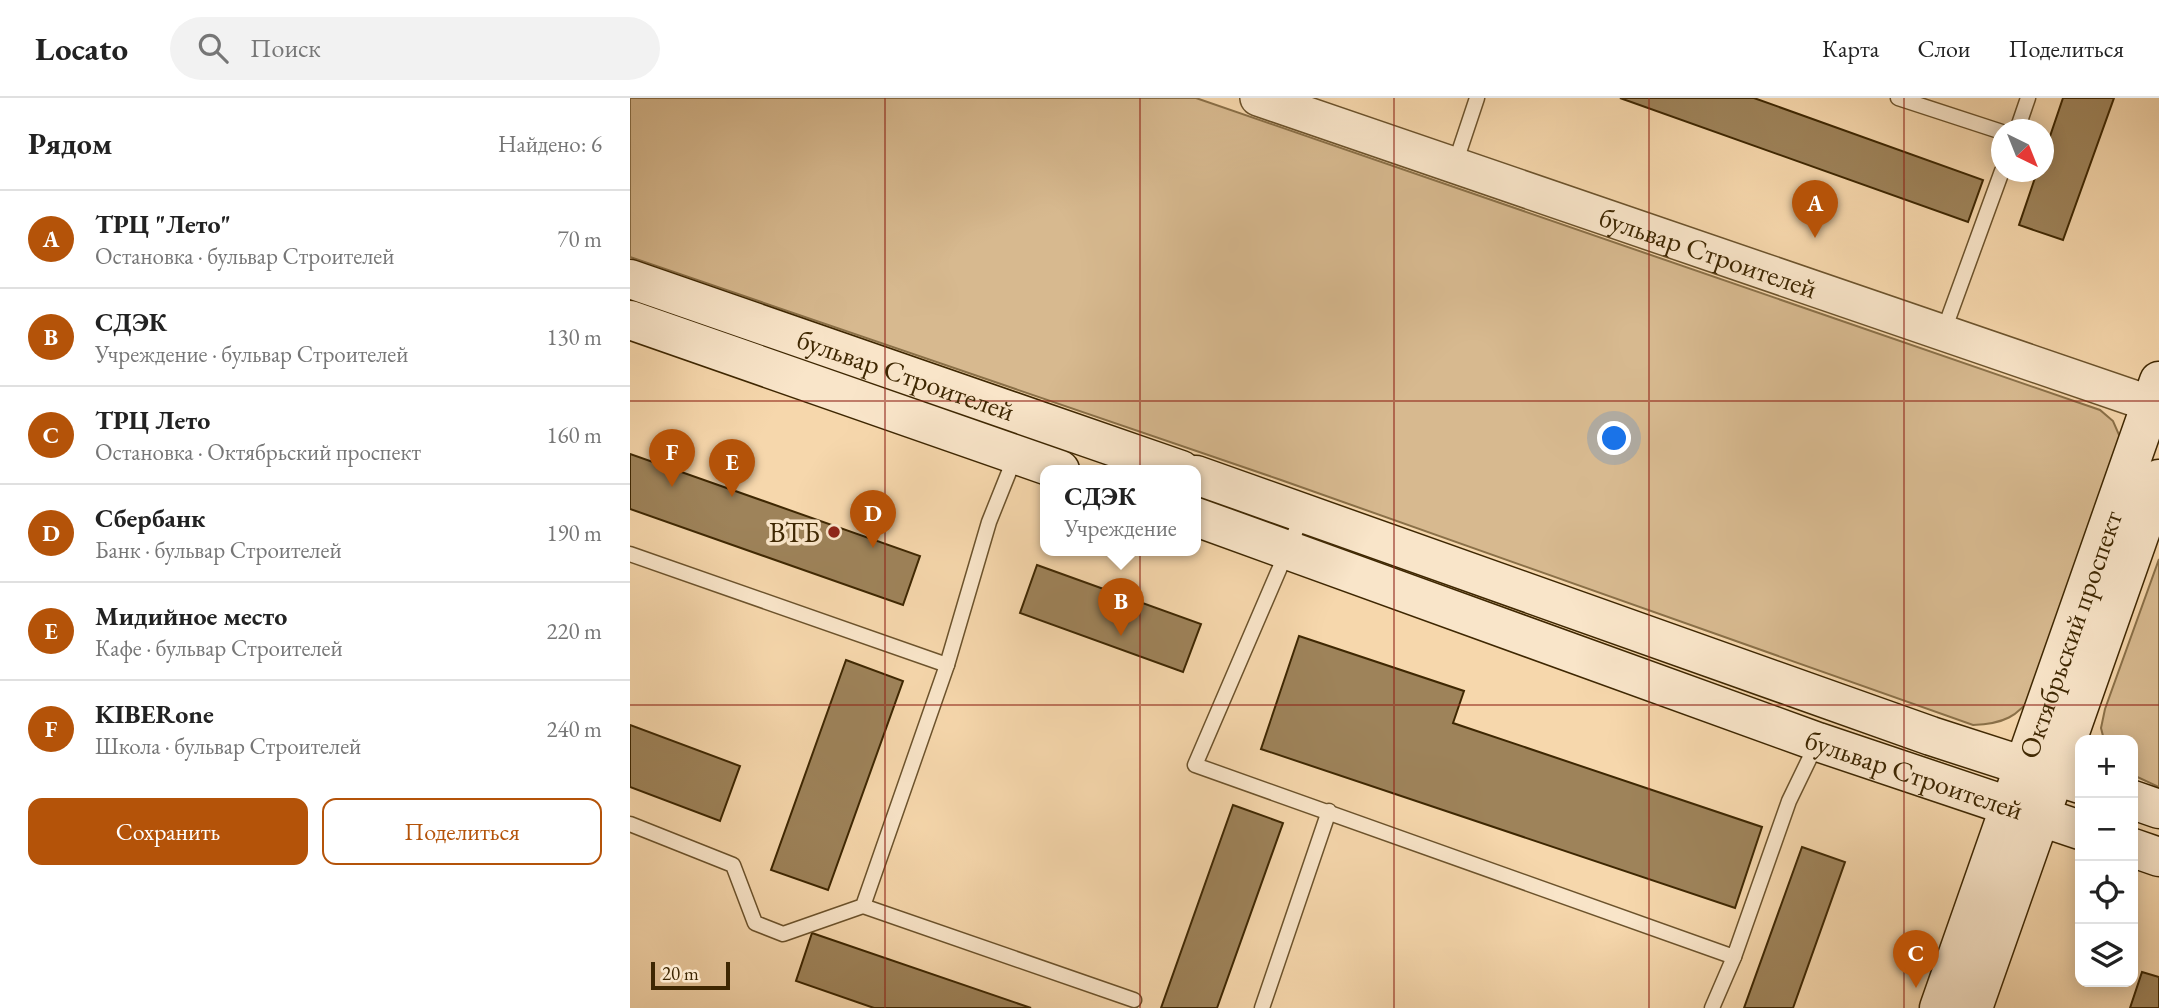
<!DOCTYPE html>
<html lang="ru">
<meta charset="utf-8">
<style>
:root{--surface:#fff;--page:#f2f2f2;--text:#222;--muted:#767676;--line:#e0e0e0;--accent:#b45309}
body{margin:0;font-family:"EB Garamond",serif;background:var(--page);color:var(--text)}
.controls{position:absolute;right:21px;bottom:21px;display:grid;overflow:hidden;border-radius:14px;box-shadow:0 4px 18px #0003}
.controls button{width:63px;height:63px;display:grid;place-items:center;padding:0;border:0;border-bottom:2px solid var(--line);background:var(--surface);color:var(--text);font:35px sans-serif}
.compass{position:absolute;left:1361px;top:21px;width:63px;height:63px;border-radius:50%;background:var(--surface);box-shadow:0 4px 18px #0003;rotate:137deg}
.scale{position:absolute;left:21px;bottom:18px;width:79px;box-sizing:border-box;padding-left:7px;border:4px solid #3e2702;border-top:0;font-size:19px;line-height:24px;white-space:nowrap;color:#3e2702;-webkit-text-stroke:5px #f9e5c9;paint-order:stroke}
.you{position:absolute;left:985px;top:341px;width:24px;height:24px;margin:-18px;border:5px solid #fff;border-radius:50%;background:#1a73e8;box-shadow:0 0 0 10px #1a73e833}
.badge{display:grid;place-items:center;width:46px;height:46px;border-radius:50%;background:var(--accent);color:#fff;font-size:23px;font-weight:700}
.pin{position:absolute;translate:-50% -58px;filter:drop-shadow(0 2px 4px #0008)}
.pin::after{content:'';position:absolute;top:37px;width:24px;height:21px;background:inherit;clip-path:polygon(0 0,100% 0,50% 100%)}
.popup{position:absolute;left:410px;top:367px;width:161px;height:91px;box-sizing:border-box;display:grid;place-content:center;border-radius:14px;background:var(--surface);filter:drop-shadow(0 2px 5px #0005);font-size:23px;white-space:nowrap;color:var(--muted)}
.popup b{font-size:26px;color:var(--text)}
.popup::after{content:'';position:absolute;left:50%;top:100%;margin-left:-14px;border:14px solid transparent;border-top-color:var(--surface)}
.list{margin:0;padding:0;list-style:none}
h2{display:flex;justify-content:space-between;align-items:center;height:91px;margin:0;padding:0 28px;font-size:30px}
h2 small{font-size:23px;font-weight:400;color:var(--muted)}
.list li{display:grid;grid-template-columns:46px 1fr auto;gap:21px;align-items:center;box-sizing:border-box;height:98px;padding:0 28px;border-top:2px solid var(--line)}
.list b{display:block;font-size:26px;white-space:nowrap}
.list p{margin:0;font-size:23px;white-space:nowrap;color:var(--muted)}
.list em{font-size:23px;font-style:normal;color:var(--muted)}
.actions{display:flex;gap:14px;padding:21px 28px}
.actions a{flex:1;padding:16px 0;border:2px solid var(--accent);border-radius:14px;text-align:center;font-size:24px;color:var(--accent)}
.actions .main{background:var(--accent);color:#fff}
.icon{flex:none;width:38px;height:38px;fill:none;stroke:currentColor;stroke-width:2;stroke-linecap:round;stroke-linejoin:round}
.map{position:relative;flex:none;width:1529px;height:910px;overflow:hidden}
header{display:flex;align-items:center;gap:42px;box-sizing:border-box;height:98px;padding:0 35px;background:var(--surface);border-bottom:2px solid var(--line)}
header strong{font-size:33px}
nav{display:flex;gap:38px;margin-inline-start:auto;font-size:24px}
.search{width:490px;height:63px;background:var(--page);display:flex;align-items:center;gap:18px;box-sizing:border-box;padding:0 24px;border-radius:38px;color:var(--muted);font-size:26px}
main{display:flex}
aside{flex:1;background:var(--surface)}
.map>svg:first-child{display:block}
.green{fill:#d7b98f;stroke:#8a7048;stroke-width:2}
.building{fill:#9e835a;stroke:#3e2702;stroke-width:2}
.lines{fill:none;stroke-linecap:round;stroke-linejoin:round}
.service-casing{stroke:#6c532c;stroke-width:17}
.tertiary-casing{stroke:#6c532c;stroke-width:38}
.secondary-casing{stroke:#3e2702;stroke-width:41}
.service{stroke:#f9e5c9;stroke-width:14}
.tertiary{stroke:#f9e5c9;stroke-width:35}
.secondary{stroke:#f9e5c9;stroke-width:38}
.grid{fill:none;stroke:#8f2418;stroke-width:2;stroke-opacity:0.55}
.poi-dot{fill:#8f2418;stroke:#f9e5c9;stroke-width:2.5}
.labels{text-anchor:middle;dominant-baseline:central;stroke-width:7;stroke-linejoin:round;paint-order:stroke}
.street-label{font-size:28px;fill:#3e2702;stroke:#f9e5c9}
.poi-label{font-size:28px;fill:#3e2702;stroke:#f9e5c9;text-anchor:end}
</style>
<header>
<strong>Locato</strong>
<div class="search"><svg class="icon" aria-label="search" viewBox="0 0 24 24"><circle cx="10" cy="10" r="6"/><path d="M15 15l6 6"/></svg>Поиск</div>
<nav><a>Карта</a><a>Слои</a><a>Поделиться</a></nav>
</header>
<main>
<aside>
<h2>Рядом<small>Найдено: 6</small></h2>
<ul class="list">
<li><span class="badge">A</span><div><b>ТРЦ &quot;Лето&quot;</b><p>Остановка · бульвар Строителей</p></div><em>70 m</em></li>
<li><span class="badge">B</span><div><b>СДЭК</b><p>Учреждение · бульвар Строителей</p></div><em>130 m</em></li>
<li><span class="badge">C</span><div><b>ТРЦ Лето</b><p>Остановка · Октябрьский проспект</p></div><em>160 m</em></li>
<li><span class="badge">D</span><div><b>Сбербанк</b><p>Банк · бульвар Строителей</p></div><em>190 m</em></li>
<li><span class="badge">E</span><div><b>Мидийное место</b><p>Кафе · бульвар Строителей</p></div><em>220 m</em></li>
<li><span class="badge">F</span><div><b>KIBERone</b><p>Школа · бульвар Строителей</p></div><em>240 m</em></li>
</ul>
<div class="actions"><a class="main">Сохранить</a><a>Поделиться</a></div>
</aside>
<div class="map">
<svg width="1529" height="910" viewBox="0 0 1529 910">
<rect width="100%" height="100%" fill="#f6d7ac"/>
<filter id="stains"><feTurbulence type="fractalNoise" baseFrequency=".00286" numOctaves="4"/><feColorMatrix values="0 0 0 0 .2 0 0 0 0 .09 0 0 0 0 .02 0 0 0 .5 -.17"/></filter>
<radialGradient id="worn" r=".72"><stop offset=".6" stop-color="#630" stop-opacity="0"/><stop offset="1" stop-color="#630" stop-opacity=".3"/></radialGradient>
<g class="green">
<path d="M0,0H566L1470,312L1483,323L1490,339L1405,594C1388,619 1373,626 1343,627L651,382L0,159Z"/>
<path d="M1529,461V689L1503,677V642H1474L1471,630L1475,611Z"/>
</g>
<g class="building">
<path d="M990,0H1124L1353,82L1338,124Z"/>
<path d="M1433,0H1484L1433,142L1389,127L1407,74H1414V56Z"/>
<path d="M0,356L290,458L273,507L0,411Z"/>
<path d="M407,467L571,526L553,574L390,515Z"/>
<path d="M669,538L834,593L823,625L1132,729L1105,810L631,651Z"/>
<path d="M216,562L273,583L198,792L141,772Z"/>
<path d="M0,627L110,668L90,723L0,689Z"/>
<path d="M603,707L653,725L587,910H531Z"/>
<path d="M1172,749L1215,764L1163,910H1114Z"/>
<path d="M182,835L401,910H244L166,883Z"/>
<path d="M1512,874L1529,879V910H1500Z"/>
</g>
<g class="lines">
<g class="service-casing">
<g id="service">
<path d="M1268,0L1372,34"/>
<path d="M1387,32L1398,0"/>
<path d="M825,66L847,0"/>
<path d="M1313,235L1372,73"/>
<path d="M673,416L565,667L1104,859L1159,703L1187,645"/>
<path d="M0,456L317,567"/>
<path d="M0,726L103,767L125,825L153,836L233,808L317,567L359,424L385,359"/>
<path d="M233,808L504,902"/>
<path d="M632,910L699,713"/>
<path d="M1082,910L1104,859"/>
</g>
</g>
<g class="tertiary-casing">
<g id="tertiary">
<path id="s1" d="M628,0L1521,306"/>
</g>
</g>
<g class="secondary-casing">
<g id="secondary">
<path id="s2" d="M0,181L551,372"/>
<path d="M0,222L430,372"/>
<path d="M566,377L1301,638L1450,686"/>
<path id="s3" d="M566,419L1188,644L1450,732"/>
<path d="M1503,702L1529,711"/>
<path d="M1503,750L1529,759"/>
<path id="s4" d="M1309,910L1529,283"/>
<path d="M1343,910L1529,381"/>
</g>
</g>
<use href="#service" class="service"/>
<use href="#tertiary" class="tertiary"/>
<use href="#secondary" class="secondary"/>
</g>
<path class="grid" d="M255,0V910M510,0V910M764,0V910M1019,0V910M1274,0V910M0,303H1529M0,607H1529"/>
<circle class="poi-dot" cx="204" cy="434" r="7"/>
<g class="labels">
<g class="street-label">
<text stroke="none"><textPath href="#s1" startOffset="476">бульвар Строителей</textPath></text>
<text stroke="none"><textPath href="#s2" startOffset="292">бульвар Строителей</textPath></text>
<text stroke="none"><textPath href="#s4" startOffset="396">Октябрьский проспект</textPath></text>
<text stroke="none"><textPath href="#s3" startOffset="763">бульвар Строителей</textPath></text>
</g>
<g class="poi-label">
<text x="190" y="434">ВТБ</text>
</g>
</g>
<rect width="100%" height="100%" filter="url(#stains)"/>
<rect width="100%" height="100%" fill="url(#worn)"/>
</svg>
<div class="controls">
<button>+</button>
<button>−</button>
<button><svg class="icon" aria-label="locate" viewBox="0 0 24 24"><circle cx="12" cy="12" r="6"/><path d="M12 2v4M12 18v4M2 12h4M18 12h4"/></svg></button>
<button><svg class="icon" aria-label="layers" viewBox="0 0 24 24"><path d="M12 4l9 5-9 5-9-5zM3 14l9 5 9-5"/></svg></button>
</div>
<svg class="compass" viewBox="-18 -18 36 36"><path d="M0-13l5 13h-10z" fill="#e53935"/><path d="M0 13l5-13h-10z" fill="#767676"/></svg>
<div class="scale">20 m</div>
<div class="you"></div>
<div class="pin badge" style="left:1185px;top:140px">A</div>
<div class="pin badge" style="left:491px;top:538px">B</div>
<div class="popup"><b>СДЭК</b>Учреждение</div>
<div class="pin badge" style="left:1286px;top:890px">C</div>
<div class="pin badge" style="left:243px;top:450px">D</div>
<div class="pin badge" style="left:102px;top:399px">E</div>
<div class="pin badge" style="left:42px;top:389px">F</div>
</div>
</main>
